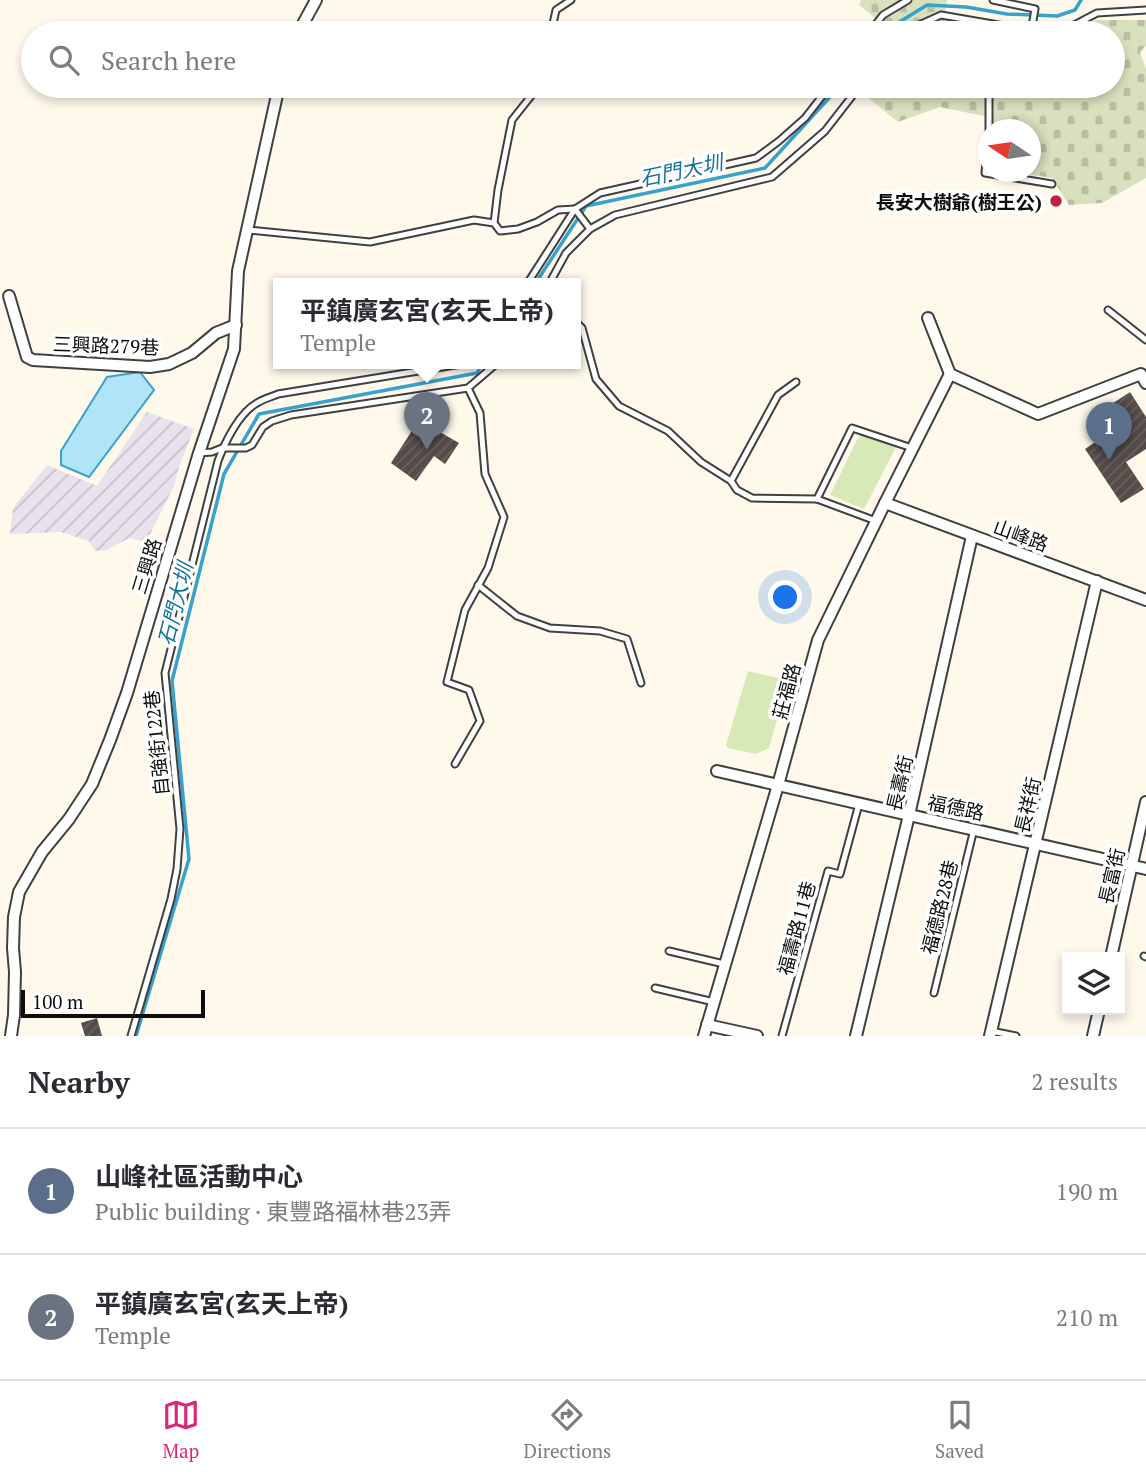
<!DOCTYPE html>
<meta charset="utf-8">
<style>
:root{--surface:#fff;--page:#f7f7f7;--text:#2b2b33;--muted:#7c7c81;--line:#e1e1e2;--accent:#db2777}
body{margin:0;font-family:"PT Serif","Noto Sans TC",serif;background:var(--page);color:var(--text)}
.controls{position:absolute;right:21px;bottom:21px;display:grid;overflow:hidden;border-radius:0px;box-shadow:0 4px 10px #0003}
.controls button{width:63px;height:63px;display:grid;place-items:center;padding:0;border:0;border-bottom:2px solid var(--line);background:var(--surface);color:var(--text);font:35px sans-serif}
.compass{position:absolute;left:978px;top:119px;width:63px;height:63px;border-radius:50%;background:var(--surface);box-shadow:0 4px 10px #0003;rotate:283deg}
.scale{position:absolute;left:21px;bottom:18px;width:184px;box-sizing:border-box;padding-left:7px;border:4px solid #0d0d0d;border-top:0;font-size:19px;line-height:24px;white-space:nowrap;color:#0d0d0d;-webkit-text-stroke:5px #fff;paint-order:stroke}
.you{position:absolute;left:786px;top:598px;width:24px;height:24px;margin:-18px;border:5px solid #fff;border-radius:50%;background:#1a73e8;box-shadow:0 0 0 10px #1a73e833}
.badge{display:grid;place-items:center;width:46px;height:46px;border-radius:50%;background:var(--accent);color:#fff;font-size:23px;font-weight:700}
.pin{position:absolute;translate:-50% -58px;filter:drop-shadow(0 2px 4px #0008)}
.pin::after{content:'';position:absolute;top:37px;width:24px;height:21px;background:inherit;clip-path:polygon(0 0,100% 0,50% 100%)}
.popup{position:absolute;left:273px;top:278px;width:308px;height:91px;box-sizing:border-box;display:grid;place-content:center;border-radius:0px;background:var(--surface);filter:drop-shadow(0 2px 5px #0005);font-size:23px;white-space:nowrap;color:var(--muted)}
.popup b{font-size:26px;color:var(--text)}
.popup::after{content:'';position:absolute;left:50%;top:100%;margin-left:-14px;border:14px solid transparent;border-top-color:var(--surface)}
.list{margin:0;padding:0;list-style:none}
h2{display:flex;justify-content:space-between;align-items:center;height:91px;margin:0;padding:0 28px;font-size:30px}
h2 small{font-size:23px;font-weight:400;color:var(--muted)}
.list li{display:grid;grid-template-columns:46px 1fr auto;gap:21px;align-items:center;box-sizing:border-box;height:126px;padding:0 28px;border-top:2px solid var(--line)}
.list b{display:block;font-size:26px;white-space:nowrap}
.list p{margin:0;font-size:23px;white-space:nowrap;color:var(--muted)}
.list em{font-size:23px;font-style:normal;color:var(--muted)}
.icon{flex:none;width:38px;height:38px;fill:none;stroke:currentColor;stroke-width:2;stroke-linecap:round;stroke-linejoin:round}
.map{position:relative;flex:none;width:1146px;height:1036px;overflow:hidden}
.search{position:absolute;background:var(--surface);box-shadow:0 4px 10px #0003;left:21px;right:21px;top:21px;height:77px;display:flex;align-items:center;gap:18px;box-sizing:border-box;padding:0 24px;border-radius:38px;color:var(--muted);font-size:26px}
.sheet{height:343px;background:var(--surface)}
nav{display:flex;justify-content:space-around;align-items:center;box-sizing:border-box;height:98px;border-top:2px solid var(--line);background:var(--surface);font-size:19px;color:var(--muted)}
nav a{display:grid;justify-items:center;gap:4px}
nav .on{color:var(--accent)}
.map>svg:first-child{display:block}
.industrial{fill:url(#industrial-furrows)}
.grass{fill:#d6e9b6}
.cemetery{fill:url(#cemetery-stones)}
.water{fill:#b1e4f6;stroke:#37a2ce;stroke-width:2}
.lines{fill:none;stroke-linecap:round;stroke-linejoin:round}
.stream{stroke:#37a2ce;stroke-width:3.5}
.building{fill:url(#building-hatch)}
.service-casing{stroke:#404040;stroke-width:9}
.minor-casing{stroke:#404040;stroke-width:14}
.service{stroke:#fff;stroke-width:5}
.minor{stroke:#fff;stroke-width:10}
.poi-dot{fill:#bd243c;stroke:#fff;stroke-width:2.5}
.labels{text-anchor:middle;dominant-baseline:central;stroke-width:7;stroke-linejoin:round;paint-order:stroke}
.poi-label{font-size:19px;font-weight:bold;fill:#0d0d0d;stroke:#fff;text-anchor:end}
.street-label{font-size:19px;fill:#0d0d0d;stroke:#fff}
.water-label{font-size:21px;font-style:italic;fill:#15729f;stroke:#fff}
</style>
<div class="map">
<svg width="1146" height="1036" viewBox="0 0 1146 1036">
<defs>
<pattern id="industrial-furrows" width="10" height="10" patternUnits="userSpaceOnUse" patternTransform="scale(1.75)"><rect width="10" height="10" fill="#e9e1ec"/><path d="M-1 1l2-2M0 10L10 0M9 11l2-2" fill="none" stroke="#c7c0c9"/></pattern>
<pattern id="cemetery-stones" width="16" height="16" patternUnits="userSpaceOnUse" patternTransform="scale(1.75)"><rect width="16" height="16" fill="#d9e0be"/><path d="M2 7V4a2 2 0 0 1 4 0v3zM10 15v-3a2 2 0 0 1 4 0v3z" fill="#b9bfa2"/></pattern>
<pattern id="building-hatch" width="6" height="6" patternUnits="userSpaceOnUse" patternTransform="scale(1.75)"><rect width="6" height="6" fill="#554c49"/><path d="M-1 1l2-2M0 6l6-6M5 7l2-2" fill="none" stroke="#68615f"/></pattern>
</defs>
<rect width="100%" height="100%" fill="#fff9ec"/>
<path class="industrial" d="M147,412L194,429L180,464L174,486L146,542L129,538L107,550L95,551L89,541L61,532L10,534L13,508L47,465L97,486Z"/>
<g class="grass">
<path d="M860,434L896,447L864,509L830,495Z"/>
<path d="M748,671L786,680L787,684L769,748L756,754L728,748L726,745Z"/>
</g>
<g class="cemetery">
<path d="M861,0H947L943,26L1003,33H894L859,5Z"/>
<path d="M1096,20H1146V46L1140,52L1146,69V178L1102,203L1069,205L1052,178L1014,172H1030V130L993,129V118L940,107L898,122L861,92L866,86H1113V33H1070Z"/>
</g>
<path class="water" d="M140,372L154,390L89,477L61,465V451L107,377Z"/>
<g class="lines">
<g class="stream">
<path d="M887,33L893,26L927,5L966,7L1007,14L1057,16L1075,10L1081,0"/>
<path d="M535,284L586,206L765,168L840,86"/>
<path d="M136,1036L189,859L172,681L224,474L259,414L477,373L482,364"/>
</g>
</g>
<g class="building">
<path d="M1130,392L1146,417V449L1126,462L1144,489L1121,503L1085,449L1110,432L1098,413Z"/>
<path d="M419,420L459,443L445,464L434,456L416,481L391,463Z"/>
<path d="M97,1018L102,1036H85L81,1023Z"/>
</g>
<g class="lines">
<g class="service-casing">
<g id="service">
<path d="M993,0L1035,9L1031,32"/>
<path d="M551,33L556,10L571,0"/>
<path d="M869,33L883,15L908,0"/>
<path d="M901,33L941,15L1045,33"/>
<path d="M1059,33L1097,13L1146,10"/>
<path d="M989,130V86"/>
<path d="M988,139L985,173L1052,184"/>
<path d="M494,223L498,190L512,120L539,86"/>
<path d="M248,230L370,242L474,220L494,223L500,231L518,229L537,222L558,210L575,209L590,229"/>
<path d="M527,284L575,209L600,193L756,158L779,141L805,118L830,86"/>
<path d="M549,284L566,253L590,229L615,215L772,177L825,131L860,86"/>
<path d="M1108,310L1146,340"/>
<path d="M576,322L582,328L596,379L619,406L668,431L701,462L731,481L737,490L752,498L817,499L876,521"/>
<path d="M199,453L212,452L222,448H246L252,445L263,427L272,421L291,415L468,388L496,364"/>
<path d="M731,481L778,395L796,382"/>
<path d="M817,499L852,428L912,448"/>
<path d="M478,585L517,616L550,628L600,631L627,639L641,683"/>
<path d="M455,764L480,721L469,690L447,682L465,610L488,568L504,517L485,474L480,413L468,388"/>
<path d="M669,951L724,964"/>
<path d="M1144,956L1146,957"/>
<path d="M655,988L714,1002"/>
<path d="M934,993L974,829"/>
<path d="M991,1031L1016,1036"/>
<path d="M131,1036L171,899L177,869L180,829L165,673L218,461C225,442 239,413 257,403C263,399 271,397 278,394L461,364"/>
<path d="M782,1036L828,871L840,874L859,804"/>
</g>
</g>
<g class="minor-casing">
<g id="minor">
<path d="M298,33L316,0"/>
<path d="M9,296L27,357L33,360L150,367L169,364L192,353L216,333L236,325"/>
<path d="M928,318L950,374"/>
<path d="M950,374L1038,414L1141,374L1146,383"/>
<path d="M885,503L1146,600"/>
<path d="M717,771L1146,869"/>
<path d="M1111,957L1146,802"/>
<path d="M707,1025L757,1036"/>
<path d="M11,1036L14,1015L15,972L13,948L14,917L19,892L42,852L69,819L92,784L110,740L127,693L199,453L234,349L238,271L279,86"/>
<path d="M704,1036L778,785L818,640L885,503L950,374"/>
<path d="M856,1036L909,815L972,536"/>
<path d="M990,1036L1097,581"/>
<path d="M1093,1036L1099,1010"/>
</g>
</g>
<use href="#service" class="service"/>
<use href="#minor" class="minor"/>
</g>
<circle class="poi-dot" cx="1056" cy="201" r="7"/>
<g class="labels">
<g class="poi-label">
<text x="1042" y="201">長安大樹爺(樹王公)</text>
</g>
<g class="street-label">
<text transform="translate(106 345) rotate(2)">三興路279巷</text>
<text transform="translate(1021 535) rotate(20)">山峰路</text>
<text transform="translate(146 566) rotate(-73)">三興路</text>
<text transform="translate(786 691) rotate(-75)">莊福路</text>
<text transform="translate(156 743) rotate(-96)">自強街122巷</text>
<text transform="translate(899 783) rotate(-77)">長壽街</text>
<text transform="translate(1027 805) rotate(-77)">長祥街</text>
<text transform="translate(956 807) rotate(12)">福德路</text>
<text transform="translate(1111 876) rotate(-77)">長富街</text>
<text transform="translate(939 907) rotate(-76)">福德路28巷</text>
<text transform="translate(796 928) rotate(-75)">福壽路11巷</text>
</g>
<g class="water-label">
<text transform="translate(681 170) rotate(-12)">石門大圳</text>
<text transform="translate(175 604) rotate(-76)">石門大圳</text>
</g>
</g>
</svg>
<div class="controls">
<button><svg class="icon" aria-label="layers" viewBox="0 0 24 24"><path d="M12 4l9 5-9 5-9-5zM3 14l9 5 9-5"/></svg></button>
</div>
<svg class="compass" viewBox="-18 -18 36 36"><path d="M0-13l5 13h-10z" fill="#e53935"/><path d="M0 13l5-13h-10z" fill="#7c7c81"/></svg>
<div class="scale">100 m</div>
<div class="you"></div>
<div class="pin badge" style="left:1109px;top:460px;background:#5c6f8a">1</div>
<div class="pin badge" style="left:427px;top:450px;background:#6b7280">2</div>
<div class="popup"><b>平鎮廣玄宮(玄天上帝)</b>Temple</div>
<div class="search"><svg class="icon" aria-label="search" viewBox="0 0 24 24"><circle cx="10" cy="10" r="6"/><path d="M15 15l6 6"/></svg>Search here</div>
</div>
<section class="sheet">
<h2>Nearby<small>2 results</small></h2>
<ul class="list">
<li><span class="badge" style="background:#5c6f8a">1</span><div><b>山峰社區活動中心</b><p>Public building · 東豐路福林巷23弄</p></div><em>190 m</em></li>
<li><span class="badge" style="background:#6b7280">2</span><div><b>平鎮廣玄宮(玄天上帝)</b><p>Temple</p></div><em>210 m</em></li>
</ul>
</section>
<nav>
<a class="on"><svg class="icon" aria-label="map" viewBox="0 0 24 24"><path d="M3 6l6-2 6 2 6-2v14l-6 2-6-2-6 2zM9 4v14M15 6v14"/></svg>Map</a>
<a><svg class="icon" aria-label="directions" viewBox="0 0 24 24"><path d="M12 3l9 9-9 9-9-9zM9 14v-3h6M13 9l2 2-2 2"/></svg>Directions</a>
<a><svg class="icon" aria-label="saved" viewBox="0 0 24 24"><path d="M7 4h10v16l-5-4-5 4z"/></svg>Saved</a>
</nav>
